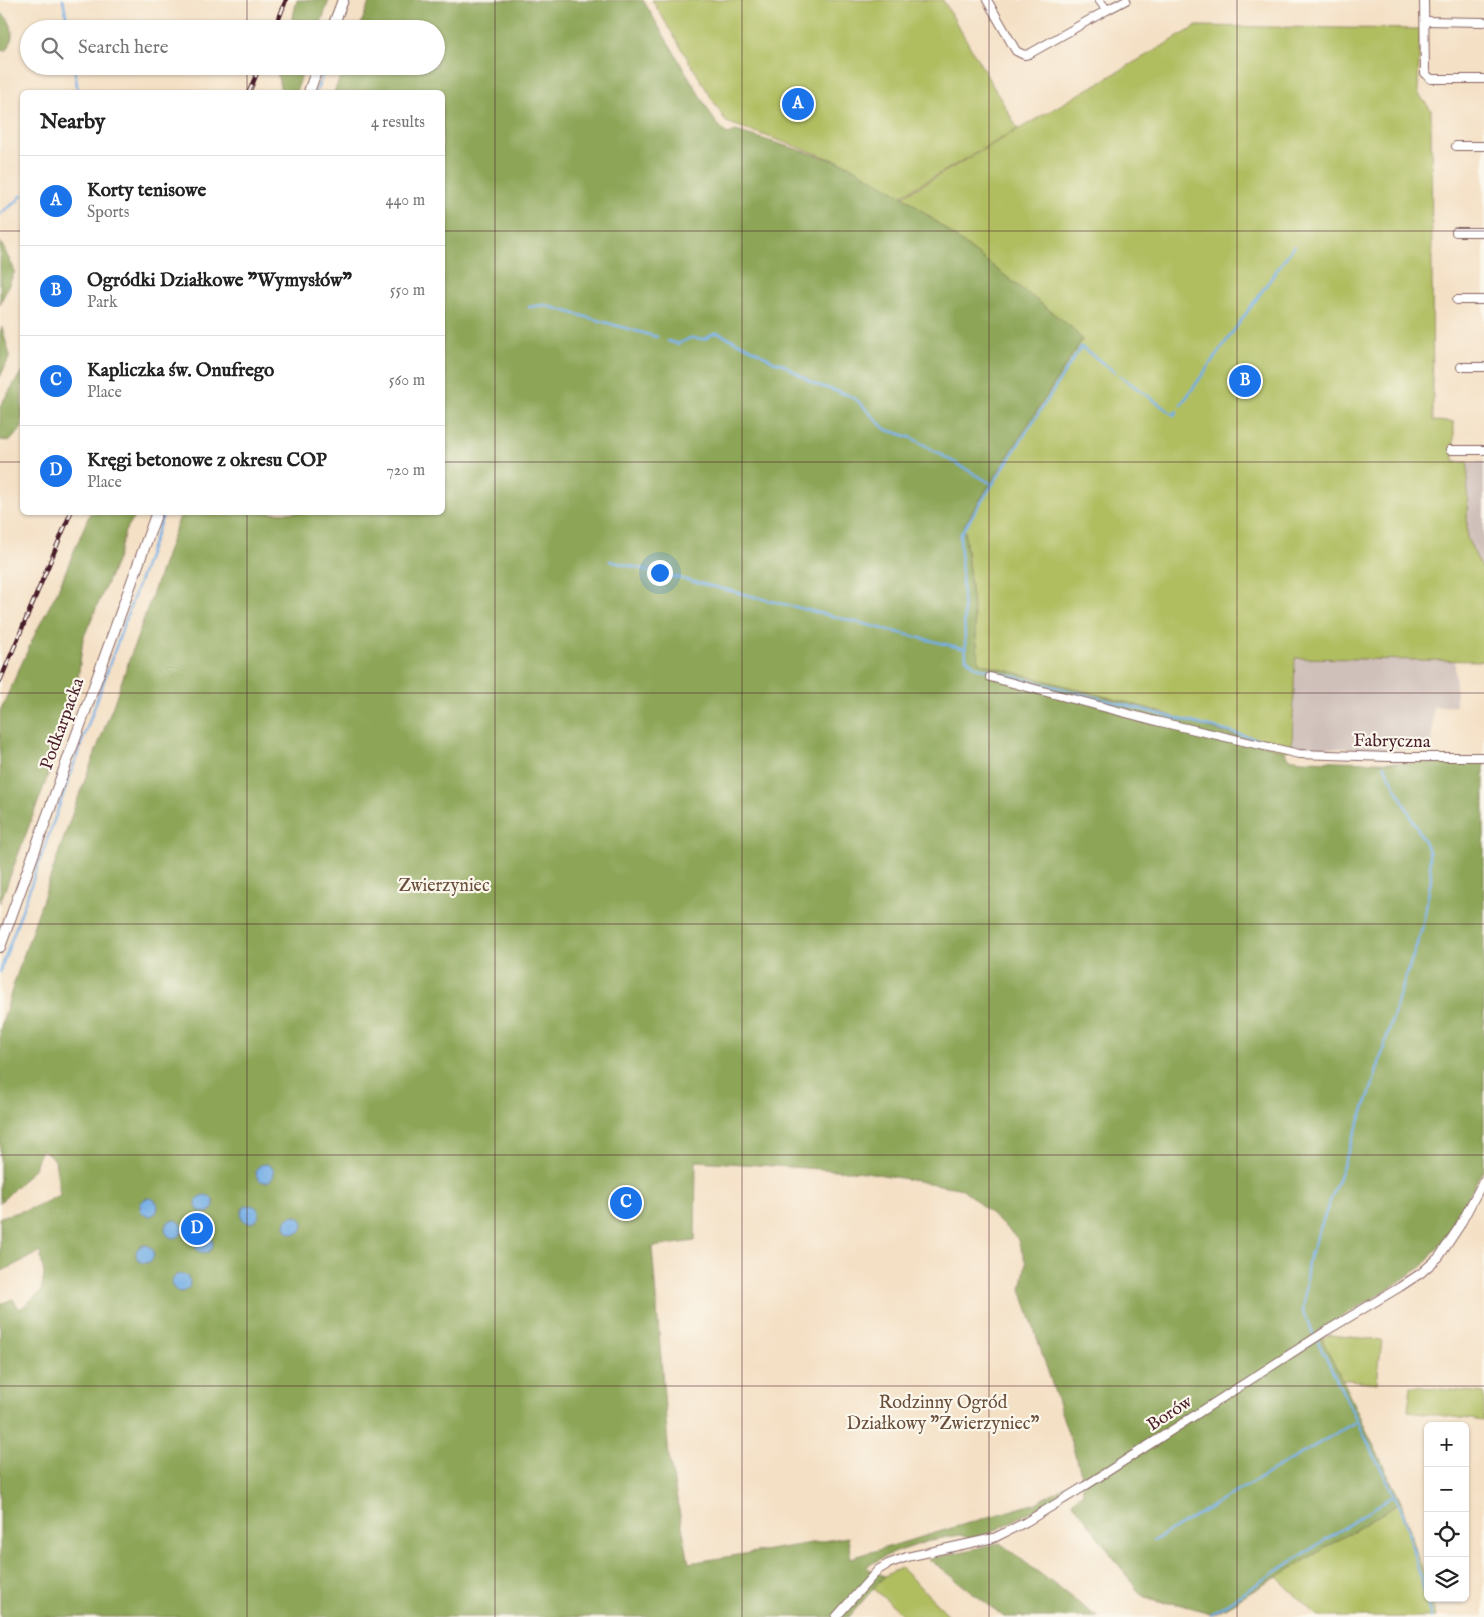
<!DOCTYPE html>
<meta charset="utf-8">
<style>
:root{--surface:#fff;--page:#f6f6f6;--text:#222;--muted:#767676;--line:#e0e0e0;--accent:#1a73e8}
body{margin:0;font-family:"IM FELL English",serif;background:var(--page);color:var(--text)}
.controls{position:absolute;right:15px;bottom:15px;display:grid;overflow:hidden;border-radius:8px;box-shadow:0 1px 4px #0004}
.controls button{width:45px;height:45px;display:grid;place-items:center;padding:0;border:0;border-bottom:1px solid var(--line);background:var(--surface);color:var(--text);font:25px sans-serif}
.you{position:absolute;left:659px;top:572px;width:18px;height:18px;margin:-12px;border:4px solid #fff;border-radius:50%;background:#1a73e8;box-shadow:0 0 0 8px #1a73e833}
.badge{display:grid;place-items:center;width:32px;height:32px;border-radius:50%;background:var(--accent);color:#fff;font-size:16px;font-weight:700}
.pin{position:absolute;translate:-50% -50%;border:2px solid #fff;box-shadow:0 1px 5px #0006}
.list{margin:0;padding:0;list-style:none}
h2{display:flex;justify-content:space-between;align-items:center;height:65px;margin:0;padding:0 20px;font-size:21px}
h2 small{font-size:16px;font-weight:400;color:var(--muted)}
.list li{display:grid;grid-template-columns:32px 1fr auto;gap:15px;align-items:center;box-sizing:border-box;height:90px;padding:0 20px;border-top:1px solid var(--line)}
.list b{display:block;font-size:19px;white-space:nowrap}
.list p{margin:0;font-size:16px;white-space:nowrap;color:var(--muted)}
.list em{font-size:16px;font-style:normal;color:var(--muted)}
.icon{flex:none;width:28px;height:28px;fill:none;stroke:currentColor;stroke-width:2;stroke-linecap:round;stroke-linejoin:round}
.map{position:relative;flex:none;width:1484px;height:1617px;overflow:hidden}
.search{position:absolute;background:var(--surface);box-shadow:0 1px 4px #0004;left:20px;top:20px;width:425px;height:55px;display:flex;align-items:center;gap:12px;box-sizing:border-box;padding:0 18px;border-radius:28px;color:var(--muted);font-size:19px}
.panel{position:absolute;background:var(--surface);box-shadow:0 1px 4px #0004;left:20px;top:90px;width:425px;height:425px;border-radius:8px}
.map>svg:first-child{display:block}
.industrial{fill:#cfc0ba}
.green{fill:#b0be60;stroke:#7d6e46}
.forest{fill:#8ca556;stroke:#6b6240;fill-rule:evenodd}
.water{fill:#74aee5;stroke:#5f6688}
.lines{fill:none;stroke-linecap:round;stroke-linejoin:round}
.stream{stroke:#74aee5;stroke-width:2.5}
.minor-casing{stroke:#866361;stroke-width:10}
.major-casing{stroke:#866361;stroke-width:12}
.minor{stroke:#fff;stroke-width:8}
.major{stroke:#fff;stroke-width:10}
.rail-casing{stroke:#4a1f2b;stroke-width:4.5}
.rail{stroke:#fbf7ec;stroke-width:2.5;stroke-dasharray:8;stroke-linecap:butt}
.grid{fill:none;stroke:#4a1f2b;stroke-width:1;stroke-opacity:0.55}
.labels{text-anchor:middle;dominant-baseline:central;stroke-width:4.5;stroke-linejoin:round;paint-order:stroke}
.street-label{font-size:18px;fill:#4a1f2b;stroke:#fbf7ec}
.park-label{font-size:18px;fill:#694f3b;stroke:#fbf7ec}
</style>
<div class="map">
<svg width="1484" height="1617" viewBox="0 0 1484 1617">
<rect width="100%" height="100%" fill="#fbf7ec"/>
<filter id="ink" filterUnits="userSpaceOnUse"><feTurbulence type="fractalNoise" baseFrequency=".02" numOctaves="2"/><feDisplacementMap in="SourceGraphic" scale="10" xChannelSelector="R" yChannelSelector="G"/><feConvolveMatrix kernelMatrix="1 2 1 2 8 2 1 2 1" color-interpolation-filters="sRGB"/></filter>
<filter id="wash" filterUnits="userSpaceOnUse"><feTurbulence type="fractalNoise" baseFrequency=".0096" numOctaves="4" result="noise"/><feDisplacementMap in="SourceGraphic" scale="20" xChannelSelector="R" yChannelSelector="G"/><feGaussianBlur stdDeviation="1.12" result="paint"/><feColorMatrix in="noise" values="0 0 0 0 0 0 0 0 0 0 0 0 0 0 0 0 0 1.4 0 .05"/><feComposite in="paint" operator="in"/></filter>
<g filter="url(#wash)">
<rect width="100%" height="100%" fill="#f4e0c5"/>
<g class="industrial">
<path d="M1468,462H1484V572L1467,538Z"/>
<path d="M1295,658L1455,660L1456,706L1433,707L1432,750L1292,747Z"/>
</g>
<g class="green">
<path d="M652,0H943L1018,129L902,195H898L846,164L726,122Z"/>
<path d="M1197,26L1420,29L1418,93L1431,110L1433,421L1454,422V462H1468L1467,538L1484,572V661L1295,658L1292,747L1285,752L1143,707L979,663L964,525L1082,340L1072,328L903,196Z"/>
<path d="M1330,1335L1382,1340L1377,1383L1340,1379L1321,1339Z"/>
<path d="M1411,1386L1484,1393V1421L1408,1411Z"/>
<path d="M1072,1501L1286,1572L1401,1502L1428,1589V1598H1430L1436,1617H1318L1277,1577C1255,1588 1236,1603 1213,1614L1179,1604L1158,1602L1148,1599L1138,1591Z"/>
<path d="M901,1568L951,1617H905L874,1589L884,1576Z"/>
</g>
<g class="forest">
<path d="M297,0H329L319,29H290Z"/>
<path d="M370,0H643L715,121L727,134L736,131L846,164L903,196L1072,328L1082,340L964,525L979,663L1143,707L1285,752L1288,758L1302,760L1409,763L1484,762V1168L1444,1240L1423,1266L1382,1293L1318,1331L1401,1502L1277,1577C1255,1588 1236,1603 1213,1614C1202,1611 1190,1606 1179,1604C1161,1601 1153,1602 1138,1591L1072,1501L1083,1493L1082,1477L1066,1493L990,1533L969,1538L960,1535L931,1540L888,1555L867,1566V1568L884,1576L849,1617H0V1304L13,1299L20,1309L41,1292L44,1275L40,1252L0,1272V1217L33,1208L60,1195L55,1160L42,1149L34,1169L0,1203V1030L13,986L72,814L114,703L181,513L442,512V92H334L345,66H436V29H359ZM696,1161L866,1172L963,1189L1017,1238L1026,1263L1021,1289L1082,1476L1036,1503L851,1558L848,1537L689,1563L669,1457L652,1247L695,1241Z"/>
<path d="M0,13C14,19 15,39 7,50L0,51Z"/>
<path d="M276,66H305L296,92H281Z"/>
<path d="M0,241L15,271L0,304Z"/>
<path d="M2,327L10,356L0,377V332Z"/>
<path d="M22,371V428L10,441L0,440V406Z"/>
<path d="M90,513H137L125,531L118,557L83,639L77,687L64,733L0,903V711L36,632L57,592Z"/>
<path d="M1000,1543L1097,1617H1023L1020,1615L1018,1617H1004L929,1559Z"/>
</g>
<g class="water">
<circle cx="265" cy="1173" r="9"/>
<circle cx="205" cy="1204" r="9"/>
<circle cx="149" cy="1207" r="9"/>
<circle cx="250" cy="1214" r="9"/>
<circle cx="294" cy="1225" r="9"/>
<circle cx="174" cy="1229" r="9"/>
<circle cx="204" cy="1244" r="9"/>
<circle cx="145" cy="1254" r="9"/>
<circle cx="181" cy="1283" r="9"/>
</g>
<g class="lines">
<g class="stream">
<path d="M63,0L69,29"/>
<path d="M339,29L350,0"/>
<path d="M74,66L78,92"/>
<path d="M316,92L326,66"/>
<path d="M0,214L17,201L22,195"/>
<path d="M529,307L544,305L657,337"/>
<path d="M668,341L678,344L690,338L705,339L714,333H718L758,352L773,361L783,364L814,384L848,395L859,402L885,429L912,438L992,484"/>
<path d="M1115,372L1081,347L960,535L966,658L976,667L1269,742"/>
<path d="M1119,375L1174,415L1177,411"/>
<path d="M1181,405L1294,246"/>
<path d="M610,561L965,649"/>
<path d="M0,972L164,512"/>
<path d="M1313,1333L1303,1312L1308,1261L1372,1087L1398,1000L1422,929L1431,879L1429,851L1384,765"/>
<path d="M1318,1342L1403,1513L1431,1617"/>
<path d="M1153,1541L1357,1421"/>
<path d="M1211,1614L1394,1495"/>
</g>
</g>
</g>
<g filter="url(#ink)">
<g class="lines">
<g class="minor-casing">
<g id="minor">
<path d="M987,0L1016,51L1024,55L1029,54L1107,10"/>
<path d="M1099,0L1107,10L1126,0"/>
<path d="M1424,0L1425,73L1431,79H1484"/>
<path d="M1425,21L1484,22"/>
<path d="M1456,146H1484"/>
<path d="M1456,232H1484"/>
<path d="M1457,300H1484"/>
<path d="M1461,367H1484"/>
<path d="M1450,450H1484"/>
<path d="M990,677L1156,721L1299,754L1389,757H1484"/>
<path d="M836,1617L878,1570L888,1564L907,1557L994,1538L1026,1522L1085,1486L1326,1331L1400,1287L1421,1273L1439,1257L1459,1227L1484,1180"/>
</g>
</g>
<g class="major-casing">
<g id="major">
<path d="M332,29L343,0"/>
<path d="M309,92L318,66"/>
<path d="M0,947L157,512"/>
</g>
</g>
<use href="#minor" class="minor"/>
<use href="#major" class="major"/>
<g class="rail-casing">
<g id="rail">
<path d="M275,29L286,0"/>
<path d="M249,92L260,66"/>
<path d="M0,681L71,512"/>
</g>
</g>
<use href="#rail" class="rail"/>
</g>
</g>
<path class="grid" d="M247,0V29M495,0V1617M742,0V1617M989,0V1617M1237,0V1617M247,66V92M0,231H22M442,231H1484M0,462H22M442,462H1484M247,512V1617M0,693H1484M0,924H1484M0,1155H1484M0,1386H1484"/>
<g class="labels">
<g class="street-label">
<text transform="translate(63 724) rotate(-70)">Podkarpacka</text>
<text transform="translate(1392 742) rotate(1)">Fabryczna</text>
<text transform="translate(1170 1414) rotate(-33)">Borów</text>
</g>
<g class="park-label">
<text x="444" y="886">Zwierzyniec</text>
<text x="943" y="1403">Rodzinny Ogród<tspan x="943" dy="21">Działkowy "Zwierzyniec"</tspan></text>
</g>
</g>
</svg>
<div class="controls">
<button>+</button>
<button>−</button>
<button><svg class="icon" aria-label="locate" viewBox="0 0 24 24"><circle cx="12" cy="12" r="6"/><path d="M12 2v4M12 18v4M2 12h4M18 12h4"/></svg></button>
<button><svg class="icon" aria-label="layers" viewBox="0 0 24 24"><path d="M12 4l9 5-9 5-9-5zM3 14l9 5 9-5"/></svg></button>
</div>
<div class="you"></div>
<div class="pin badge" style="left:798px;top:104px">A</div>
<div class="pin badge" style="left:1245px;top:381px">B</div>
<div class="pin badge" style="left:626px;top:1203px">C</div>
<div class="pin badge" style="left:197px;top:1229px">D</div>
<div class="search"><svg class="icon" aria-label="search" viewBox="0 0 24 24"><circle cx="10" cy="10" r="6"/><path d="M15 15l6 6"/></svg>Search here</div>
<section class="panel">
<h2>Nearby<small>4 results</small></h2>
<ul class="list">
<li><span class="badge">A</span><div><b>Korty tenisowe</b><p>Sports</p></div><em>440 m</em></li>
<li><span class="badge">B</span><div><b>Ogródki Działkowe &quot;Wymysłów&quot;</b><p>Park</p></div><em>550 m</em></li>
<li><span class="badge">C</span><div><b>Kapliczka św. Onufrego</b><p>Place</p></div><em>560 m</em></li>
<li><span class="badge">D</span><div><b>Kręgi betonowe z okresu COP</b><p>Place</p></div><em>720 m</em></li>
</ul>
</section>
</div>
